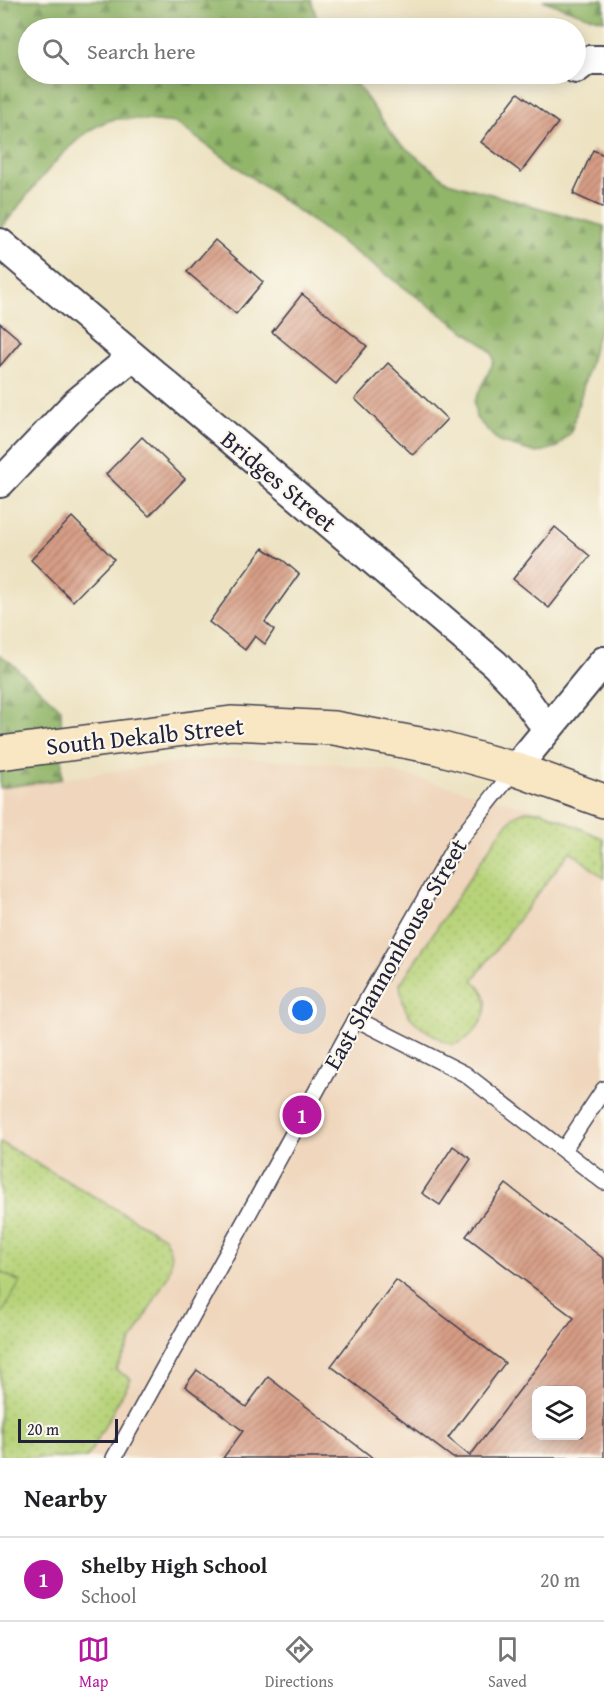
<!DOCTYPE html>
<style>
:root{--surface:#fff;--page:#f2f2f2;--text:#202124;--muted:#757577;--line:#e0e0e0;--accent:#b5179e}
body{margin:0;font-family:"Gentium Book Plus",serif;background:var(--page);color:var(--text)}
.controls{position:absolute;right:18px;bottom:18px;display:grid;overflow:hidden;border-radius:12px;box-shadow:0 3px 15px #0003}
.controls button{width:54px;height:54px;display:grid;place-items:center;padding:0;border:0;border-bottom:2px solid var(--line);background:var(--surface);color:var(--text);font:30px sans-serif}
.scale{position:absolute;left:18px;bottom:15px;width:100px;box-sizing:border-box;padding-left:6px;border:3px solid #22223b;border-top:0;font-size:16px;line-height:21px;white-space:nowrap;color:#22223b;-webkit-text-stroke:4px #fbf7ec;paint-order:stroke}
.you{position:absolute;left:303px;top:1011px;width:21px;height:21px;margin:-15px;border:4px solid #fff;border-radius:50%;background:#1a73e8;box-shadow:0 0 0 9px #1a73e833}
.badge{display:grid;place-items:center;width:39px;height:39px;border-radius:50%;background:var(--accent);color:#fff;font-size:20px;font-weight:700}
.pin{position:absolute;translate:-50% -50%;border:3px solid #fff;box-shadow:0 2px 6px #0006}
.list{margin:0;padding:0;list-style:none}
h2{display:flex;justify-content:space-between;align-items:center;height:78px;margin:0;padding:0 24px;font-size:26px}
h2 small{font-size:20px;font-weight:400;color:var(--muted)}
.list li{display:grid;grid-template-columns:39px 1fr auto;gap:18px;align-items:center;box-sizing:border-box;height:84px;padding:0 24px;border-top:2px solid var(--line)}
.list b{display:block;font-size:22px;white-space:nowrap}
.list p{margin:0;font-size:20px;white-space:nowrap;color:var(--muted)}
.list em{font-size:20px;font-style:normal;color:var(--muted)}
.icon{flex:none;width:33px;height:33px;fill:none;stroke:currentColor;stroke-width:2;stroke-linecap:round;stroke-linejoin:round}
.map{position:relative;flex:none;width:604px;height:1458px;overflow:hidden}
.search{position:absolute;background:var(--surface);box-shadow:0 3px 15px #0003;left:18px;right:18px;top:18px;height:66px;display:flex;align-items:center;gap:15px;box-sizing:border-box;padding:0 21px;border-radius:33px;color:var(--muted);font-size:22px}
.sheet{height:162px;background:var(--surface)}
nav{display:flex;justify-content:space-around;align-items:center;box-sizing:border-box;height:84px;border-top:2px solid var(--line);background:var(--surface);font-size:16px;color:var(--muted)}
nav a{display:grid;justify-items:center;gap:3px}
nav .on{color:var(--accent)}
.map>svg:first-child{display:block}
.built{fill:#efd6bc;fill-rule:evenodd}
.grass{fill:url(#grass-dots);stroke:#6c7a5a;stroke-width:1.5}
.forest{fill:url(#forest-firs);stroke:#5a6c52;stroke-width:1.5}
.pitch{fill:#b7d379;stroke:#6c7a5a;stroke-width:1.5}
.building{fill:url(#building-hatch);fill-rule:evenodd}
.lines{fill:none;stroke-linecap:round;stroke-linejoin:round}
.service-casing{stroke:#403f4f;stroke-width:18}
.minor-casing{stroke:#403f4f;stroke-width:32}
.secondary-casing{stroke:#403f4f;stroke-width:36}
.service{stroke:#fff;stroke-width:15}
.minor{stroke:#fff;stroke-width:28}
.secondary{stroke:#f9e7c3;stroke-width:33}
.labels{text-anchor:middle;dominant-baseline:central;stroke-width:4.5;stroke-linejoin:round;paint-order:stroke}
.street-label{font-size:24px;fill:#22223b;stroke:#fbf7ec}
</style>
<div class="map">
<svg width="604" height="1458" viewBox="0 0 604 1458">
<defs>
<pattern id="grass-dots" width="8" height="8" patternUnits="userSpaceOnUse" patternTransform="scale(1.5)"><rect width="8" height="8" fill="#b7d379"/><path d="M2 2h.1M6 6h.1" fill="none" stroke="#9db56a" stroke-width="1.8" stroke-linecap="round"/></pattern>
<pattern id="forest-firs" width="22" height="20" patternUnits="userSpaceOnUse" patternTransform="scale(1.5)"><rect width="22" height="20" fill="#91b569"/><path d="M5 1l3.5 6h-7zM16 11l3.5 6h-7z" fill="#769358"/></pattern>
<pattern id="building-hatch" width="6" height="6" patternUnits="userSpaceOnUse" patternTransform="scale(1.5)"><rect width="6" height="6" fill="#d79d85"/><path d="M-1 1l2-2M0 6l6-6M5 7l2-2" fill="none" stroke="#ae806e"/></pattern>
</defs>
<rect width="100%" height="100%" fill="#fbf7ec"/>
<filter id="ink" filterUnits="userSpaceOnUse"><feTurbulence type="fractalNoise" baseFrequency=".0167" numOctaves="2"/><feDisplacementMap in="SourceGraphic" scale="12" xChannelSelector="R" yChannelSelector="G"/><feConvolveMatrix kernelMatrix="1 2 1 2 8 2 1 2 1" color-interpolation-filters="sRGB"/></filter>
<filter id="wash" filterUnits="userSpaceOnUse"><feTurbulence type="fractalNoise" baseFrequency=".008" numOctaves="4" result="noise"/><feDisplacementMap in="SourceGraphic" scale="24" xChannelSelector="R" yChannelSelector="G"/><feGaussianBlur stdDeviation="1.35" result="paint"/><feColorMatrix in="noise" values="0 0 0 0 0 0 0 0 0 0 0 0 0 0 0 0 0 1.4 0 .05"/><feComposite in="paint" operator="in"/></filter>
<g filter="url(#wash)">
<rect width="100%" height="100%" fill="#ede3c3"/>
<path class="built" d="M237,758L341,764L398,773L542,811L604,839V1458H0V788L144,767L198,760ZM536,1390H582V1436H536Z"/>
<g class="grass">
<path d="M525,811H542L604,839V878L570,851L473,980C478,985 483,989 485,996C491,1016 471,1040 453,1045C440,1040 413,1024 407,1012C402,1003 401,993 400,984L498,835L514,816Z"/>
<path d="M0,1142L164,1237C172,1251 173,1260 168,1275L116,1370L131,1379L87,1458H0Z"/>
</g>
<g class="forest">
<path d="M0,0H311L320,28H28V74H350L396,140L448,182L604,226V321L600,326L571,432L557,447L537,453L499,442L476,418L474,402L494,361L492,353L485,346L176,123C159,122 132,117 116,119C75,125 25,200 0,230Z"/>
<path d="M542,0H604V20L587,16Z"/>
<path d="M0,655L10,662L61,709L62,779L0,788Z"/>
</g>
<path class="pitch" d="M0,1271L20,1282L0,1317Z"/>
<g id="blocks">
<g class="building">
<path d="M518,93L558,123L521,172L481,142Z"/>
<path d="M593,150L604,155V208L573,194Z"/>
<path d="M215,240L263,282L236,314L187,272Z"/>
<path d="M302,294L367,346L336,384L272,332Z"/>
<path d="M0,323L21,341L0,366Z"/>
<path d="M388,363L447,419L413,455L355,399Z"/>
<path d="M142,437L185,479L149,516L106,474Z"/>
<path d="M72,517L114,559L73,601L31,560Z"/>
<path d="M555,527L590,556L549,608L513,579Z"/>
<path d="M263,548L284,561L299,574L265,622L274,630L265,644L255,636L245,650L209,622Z"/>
<path d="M453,1146L471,1159L440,1205L422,1193Z"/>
<path d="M506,1184L604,1259V1458H453L331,1366L396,1280L505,1363L448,1438L470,1456L574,1318L466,1236ZM536,1390H582V1436H536Z"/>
<path d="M197,1370L246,1407L268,1377L373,1458H223L243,1431L185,1386Z"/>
</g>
</g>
</g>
<g filter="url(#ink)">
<use href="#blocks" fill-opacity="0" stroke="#403f4f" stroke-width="1.5"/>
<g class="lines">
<g class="service-casing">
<g id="service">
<path d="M356,1019L465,1074L604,1182"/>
<path d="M564,1149L604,1089"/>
<path d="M114,1458L356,1019L456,844L515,769"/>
</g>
</g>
<g class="minor-casing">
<g id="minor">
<path d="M576,69L588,60H604"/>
<path d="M0,243L495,664L516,686L547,729"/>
<path d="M0,483L76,403L132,357"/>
<path d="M515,769L604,661"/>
</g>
</g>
<g class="secondary-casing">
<path id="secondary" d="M0,753L231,723L334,728L435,747L515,769L604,801"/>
</g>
<use href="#service" class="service"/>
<use href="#minor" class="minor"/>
<use href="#secondary" class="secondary"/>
</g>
</g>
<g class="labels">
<g class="street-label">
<text transform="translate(279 481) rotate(40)">Bridges Street</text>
<text transform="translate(145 736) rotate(-6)">South Dekalb Street</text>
<text transform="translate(395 954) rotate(-60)">East Shannonhouse Street</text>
</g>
</g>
</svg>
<div class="controls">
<button><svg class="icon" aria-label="layers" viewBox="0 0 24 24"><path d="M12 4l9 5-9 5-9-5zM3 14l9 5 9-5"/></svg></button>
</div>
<div class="scale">20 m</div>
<div class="you"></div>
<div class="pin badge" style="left:302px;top:1115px">1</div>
<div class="search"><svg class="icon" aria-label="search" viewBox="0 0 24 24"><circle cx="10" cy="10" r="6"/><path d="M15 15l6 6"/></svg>Search here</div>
</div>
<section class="sheet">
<h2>Nearby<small></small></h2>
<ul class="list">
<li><span class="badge">1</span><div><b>Shelby High School</b><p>School</p></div><em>20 m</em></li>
</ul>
</section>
<nav>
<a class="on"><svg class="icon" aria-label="map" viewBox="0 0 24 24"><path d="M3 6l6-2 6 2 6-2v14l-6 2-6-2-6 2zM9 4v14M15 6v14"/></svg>Map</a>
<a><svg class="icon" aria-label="directions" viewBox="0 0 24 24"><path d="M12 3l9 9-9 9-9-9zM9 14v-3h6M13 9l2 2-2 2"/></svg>Directions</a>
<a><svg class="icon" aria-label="saved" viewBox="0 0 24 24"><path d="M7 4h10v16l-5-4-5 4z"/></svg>Saved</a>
</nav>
